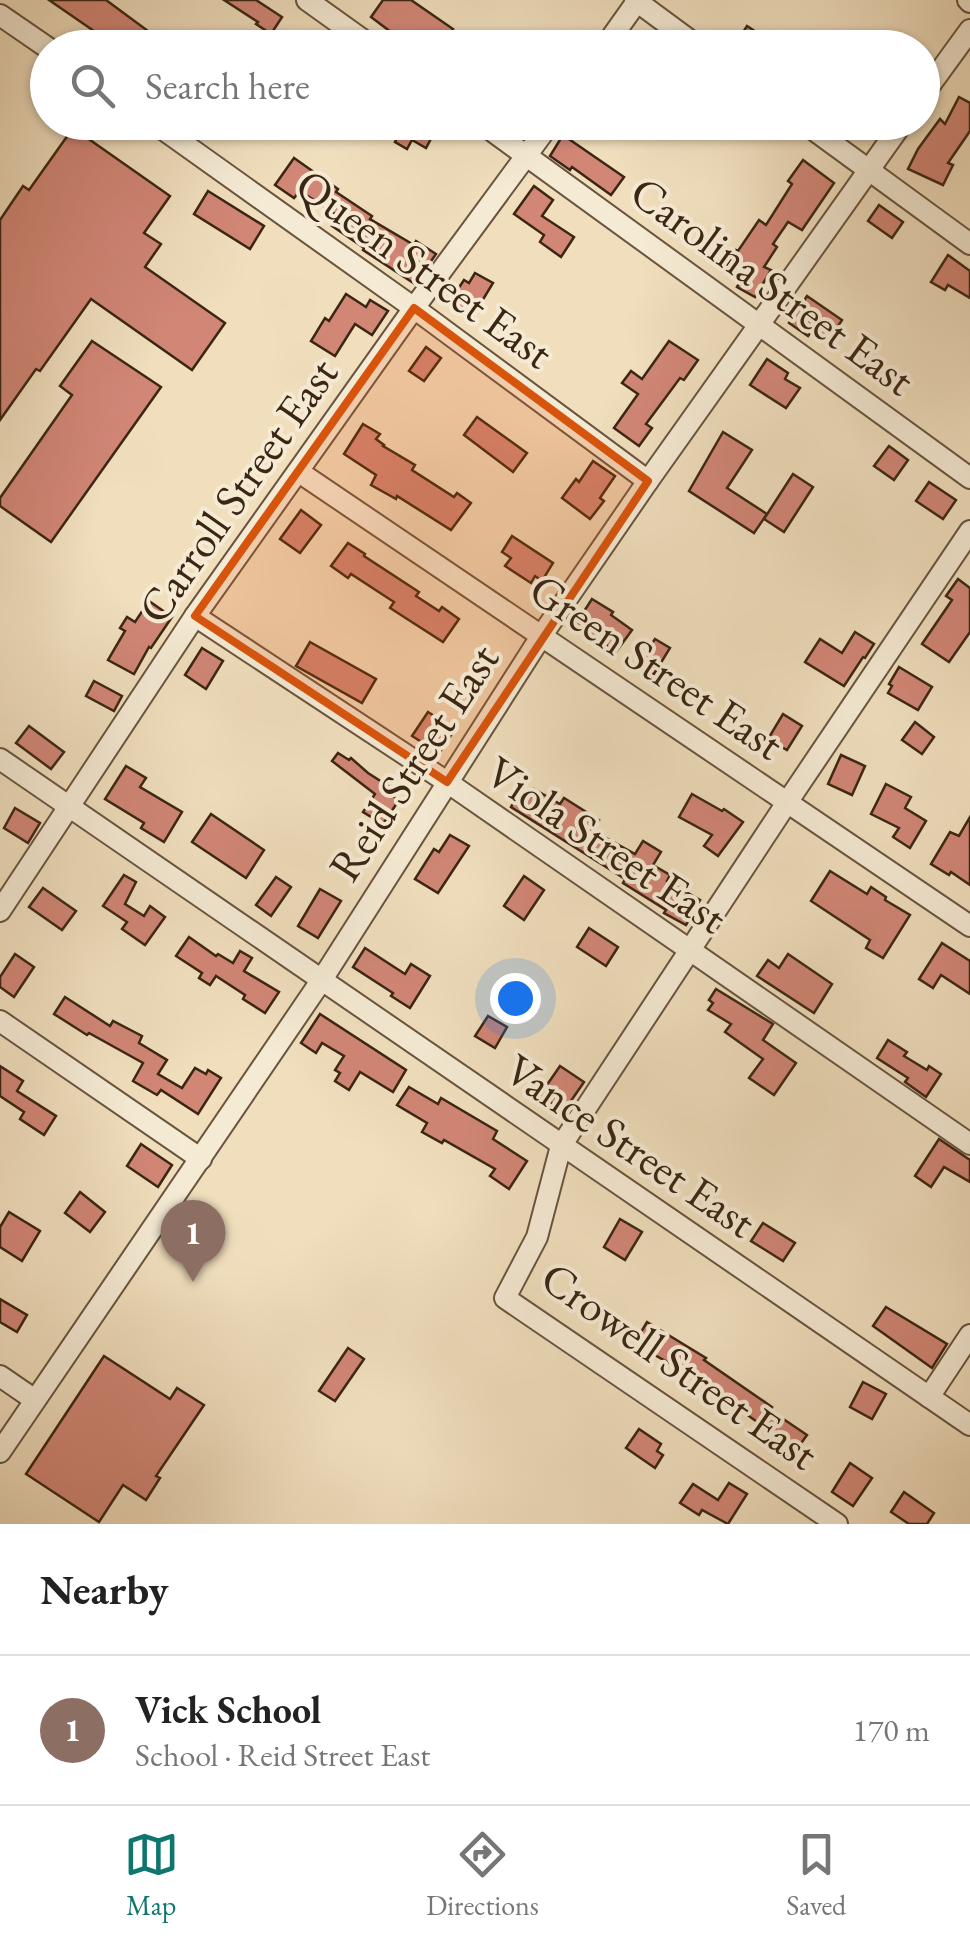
<!DOCTYPE html>
<meta charset="utf-8">
<style>
:root{--surface:#fff;--page:#f2f2f2;--text:#222;--muted:#767676;--line:#e0e0e0;--accent:#0f766e}
body{margin:0;font-family:"EB Garamond",serif;background:var(--page);color:var(--text)}
.you{position:absolute;left:515px;top:998px;width:35px;height:35px;margin:-25px;border:8px solid #fff;border-radius:50%;background:#1a73e8;box-shadow:0 0 0 15px #1a73e833}
.badge{display:grid;place-items:center;width:65px;height:65px;border-radius:50%;background:var(--accent);color:#fff;font-size:32px;font-weight:700}
.pin{position:absolute;translate:-50% -82px;filter:drop-shadow(0 2px 5px #0008)}
.pin::after{content:'';position:absolute;top:52px;width:35px;height:30px;background:inherit;clip-path:polygon(0 0,100% 0,50% 100%)}
.list{margin:0;padding:0;list-style:none}
h2{display:flex;justify-content:space-between;align-items:center;height:130px;margin:0;padding:0 40px;font-size:42px}
h2 small{font-size:32px;font-weight:400;color:var(--muted)}
.list li{display:grid;grid-template-columns:65px 1fr auto;gap:30px;align-items:center;box-sizing:border-box;height:150px;padding:0 40px;border-top:2px solid var(--line)}
.list b{display:block;font-size:38px;white-space:nowrap}
.list p{margin:0;font-size:32px;white-space:nowrap;color:var(--muted)}
.list em{font-size:32px;font-style:normal;color:var(--muted)}
.icon{flex:none;width:55px;height:55px;fill:none;stroke:currentColor;stroke-width:2;stroke-linecap:round;stroke-linejoin:round}
.map{position:relative;flex:none;width:970px;height:1524px;overflow:hidden}
.search{position:absolute;background:var(--surface);box-shadow:0 2px 8px #0004;left:30px;right:30px;top:30px;height:110px;display:flex;align-items:center;gap:25px;box-sizing:border-box;padding:0 35px;border-radius:55px;color:var(--muted);font-size:38px}
.sheet{height:280px;background:var(--surface)}
nav{display:flex;justify-content:space-around;align-items:center;box-sizing:border-box;height:140px;border-top:2px solid var(--line);background:var(--surface);font-size:28px;color:var(--muted)}
nav a{display:grid;justify-items:center;gap:5px}
nav .on{color:var(--accent)}
.map>svg:first-child{display:block}
.building{fill:#d18676;stroke:#3b2613;stroke-width:2.5}
.lines{fill:none;stroke-linecap:round;stroke-linejoin:round}
.minor-casing{stroke:#68543e;stroke-width:24}
.minor{stroke:#f5ead4;stroke-width:20}
.marked{fill:#d7540d;fill-opacity:0.2;stroke:#d7540d;stroke-width:8;stroke-linejoin:round}
.labels{text-anchor:middle;dominant-baseline:central;stroke-width:8;stroke-linejoin:round;paint-order:stroke}
.street-label{font-size:45px;fill:#3b2613;stroke:#f5ead4}
</style>
<div class="map">
<svg width="970" height="1524" viewBox="0 0 970 1524">
<rect width="100%" height="100%" fill="#f0debd"/>
<filter id="stains"><feTurbulence type="fractalNoise" baseFrequency=".002" numOctaves="4"/><feColorMatrix values="0 0 0 0 .2 0 0 0 0 .09 0 0 0 0 .02 0 0 0 .5 -.17"/></filter>
<radialGradient id="worn" r=".72"><stop offset=".6" stop-color="#630" stop-opacity="0"/><stop offset="1" stop-color="#630" stop-opacity=".3"/></radialGradient>
<g class="building">
<path d="M49,0H106L148,31L146,34L165,48H102L107,40Z"/>
<path d="M224,0H256L282,17L271,34L256,24L258,22Z"/>
<path d="M383,0H411L453,29L446,39L463,48H412L371,17Z"/>
<path d="M747,26L781,48H733Z"/>
<path d="M959,97L970,103V131L948,163L953,165L943,185L908,169L918,149L940,119L945,124Z"/>
<path d="M385,122H440L426,148L412,140L407,149L395,142L400,133Z"/>
<path d="M73,128L170,196L144,233L161,244L145,267L225,323L192,370L91,299L40,371L36,369L0,420V220L23,186L29,190Z"/>
<path d="M563,135L624,177L611,195L572,167L570,170L550,156Z"/>
<path d="M294,158L338,189L336,192L372,216L370,219L414,245L416,241L436,254L415,284L363,250L364,248L332,226L338,216L300,191L294,198L275,185Z"/>
<path d="M803,160L834,183L802,230L788,222L773,244L777,247L764,267L771,270L755,297L737,287L740,282L723,271L736,250L738,251L759,220L766,225L792,184L788,181Z"/>
<path d="M534,186L553,200L542,216L574,237L561,257L540,242L544,235L514,214Z"/>
<path d="M208,191L264,226L250,249L194,214Z"/>
<path d="M879,205L903,222L892,238L868,221Z"/>
<path d="M948,255L970,271V298L948,285L945,290L931,282Z"/>
<path d="M475,273L493,283L473,316L450,301L464,280L469,283Z"/>
<path d="M346,294L366,307L370,300L388,311L372,335L355,324L335,356L311,341L325,318L329,321Z"/>
<path d="M807,296L842,320L827,343L811,332L808,336L789,323Z"/>
<path d="M92,341L161,387L51,542L0,506V498L72,395L60,386Z"/>
<path d="M669,341L698,360L684,380L680,378L646,424L652,428L639,446L614,428L638,394L622,383L631,371L642,379Z"/>
<path d="M426,347L441,358L424,381L409,371Z"/>
<path d="M767,359L788,373L785,379L800,388L786,408L750,385Z"/>
<path d="M477,417L527,453L513,472L464,435Z"/>
<path d="M363,424L380,434L376,439L384,445L383,446L415,465L412,470L454,497L457,493L471,503L451,530L397,496L396,499L371,485L376,475L344,454Z"/>
<path d="M723,432L752,450L727,488L767,514L754,533L689,491Z"/>
<path d="M889,446L908,460L894,480L874,466Z"/>
<path d="M593,461L615,476L600,498L604,501L590,519L562,498L576,479L579,482Z"/>
<path d="M793,474L813,487L784,532L764,519Z"/>
<path d="M929,482L956,500L943,519L916,501Z"/>
<path d="M301,510L321,525L300,553L280,539Z"/>
<path d="M512,536L553,563L542,581L535,576L531,583L505,566L511,558L502,552Z"/>
<path d="M348,543L365,554L364,556L419,592L416,596L439,611L442,607L459,619L443,642L390,608L394,602L351,574L348,578L331,566Z"/>
<path d="M958,579L970,588V632L949,662L922,644L952,600L946,596Z"/>
<path d="M592,599L613,612L611,615L632,630L616,652L596,637L594,641L573,628Z"/>
<path d="M149,601L172,617L151,648L149,647L134,674L108,660L125,631L120,628L127,617L135,622Z"/>
<path d="M855,632L874,644L865,658L863,657L844,686L805,662L820,639L842,653Z"/>
<path d="M655,639L670,648L654,674L638,665Z"/>
<path d="M310,642L376,679L362,703L296,666Z"/>
<path d="M202,648L223,661L206,689L185,675Z"/>
<path d="M899,667L932,687L918,710L888,693L892,686L889,684Z"/>
<path d="M94,681L122,696L114,711L86,696Z"/>
<path d="M428,712L455,729L439,753L412,736Z"/>
<path d="M783,714L802,726L787,750L768,739Z"/>
<path d="M915,722L934,737L922,754L902,740Z"/>
<path d="M29,726L64,752L51,769L16,743Z"/>
<path d="M338,753L349,760L351,758L368,773L396,791L393,796L399,800L383,824L363,812L375,794L332,761Z"/>
<path d="M841,755L865,766L852,795L828,784Z"/>
<path d="M126,766L146,778L140,787L182,812L164,842L141,828L144,823L105,799Z"/>
<path d="M886,784L911,797L905,808L926,821L910,848L893,837L899,828L871,814Z"/>
<path d="M534,789L560,804L564,798L599,820L592,830L635,854L643,841L661,852L653,865L670,875L667,881L700,900L686,925L664,913L666,910L623,883L625,879L511,807L520,791L530,796Z"/>
<path d="M692,794L722,811L724,809L743,822L718,856L704,846L712,835L679,817Z"/>
<path d="M15,808L40,823L28,843L4,828Z"/>
<path d="M211,814L264,850L246,878L192,842Z"/>
<path d="M970,817V885L951,872L949,875L931,864L950,832L959,836Z"/>
<path d="M450,835L469,846L438,893L415,879L434,849L439,852Z"/>
<path d="M830,871L867,894L871,887L886,897L885,900L910,915L883,958L866,948L870,940L811,901Z"/>
<path d="M124,875L136,882L125,904L144,916L150,906L165,917L145,945L122,929L127,922L103,906Z"/>
<path d="M524,876L544,890L524,920L504,906Z"/>
<path d="M276,877L291,887L271,916L256,905Z"/>
<path d="M43,888L76,911L62,930L29,907Z"/>
<path d="M320,889L341,901L318,938L298,926Z"/>
<path d="M589,928L618,947L606,966L577,947Z"/>
<path d="M189,937L216,956L218,954L233,963L240,951L252,958L244,971L279,992L265,1013L243,999L245,995L216,976L210,985L199,978L202,973L176,956Z"/>
<path d="M942,943L970,961V994L941,975L933,988L919,979Z"/>
<path d="M365,948L405,974L411,964L430,976L410,1008L391,996L393,993L353,967Z"/>
<path d="M15,954L34,967L14,997L0,987V977Z"/>
<path d="M788,954L832,984L814,1013L757,976L768,960L779,968Z"/>
<path d="M716,989L773,1024L763,1040L796,1063L774,1095L749,1078L763,1059L725,1032L731,1024L708,1010L713,1003L709,1000Z"/>
<path d="M65,997L110,1026L113,1021L142,1036L139,1043L167,1060L158,1074L182,1088L195,1068L206,1074L208,1070L221,1078L198,1114L161,1090L157,1095L133,1081L143,1063L89,1033L87,1035L54,1014Z"/>
<path d="M320,1014L406,1070L393,1092L360,1072L349,1090L335,1081L340,1073L335,1070L344,1056L322,1043L316,1053L301,1043Z"/>
<path d="M488,1016L507,1027L495,1048L475,1036Z"/>
<path d="M888,1040L907,1052L904,1056L927,1070L929,1066L941,1074L926,1097L905,1082L908,1078L877,1058Z"/>
<path d="M0,1066L23,1081L17,1091L56,1116L44,1135L20,1119L24,1112L0,1096Z"/>
<path d="M560,1066L584,1082L564,1111L540,1095Z"/>
<path d="M409,1087L438,1104L441,1098L497,1131L493,1139L527,1161L509,1189L490,1176L495,1169L444,1140L442,1143L422,1132L427,1123L397,1105Z"/>
<path d="M939,1139L970,1160V1182L944,1167L931,1187L915,1176Z"/>
<path d="M141,1144L172,1165L158,1187L127,1166Z"/>
<path d="M80,1192L105,1212L90,1232L65,1213Z"/>
<path d="M9,1212L40,1231L22,1261L0,1247V1227Z"/>
<path d="M620,1219L642,1232L625,1260L604,1247Z"/>
<path d="M763,1223L795,1243L783,1261L751,1241Z"/>
<path d="M0,1299L27,1315L17,1332L0,1322Z"/>
<path d="M886,1307L947,1344L932,1368L873,1326Z"/>
<path d="M647,1322L706,1358L704,1360L772,1407L770,1410L807,1435L794,1453L767,1435L770,1431L694,1377L651,1353L648,1358L631,1349Z"/>
<path d="M348,1348L364,1359L335,1401L319,1391Z"/>
<path d="M104,1356L170,1399L177,1388L204,1405L156,1476L160,1478L146,1500L123,1485L99,1522L26,1474Z"/>
<path d="M863,1382L886,1394L872,1419L850,1407Z"/>
<path d="M639,1429L661,1444L657,1451L663,1455L655,1468L626,1448Z"/>
<path d="M850,1463L872,1478L853,1506L832,1492Z"/>
<path d="M729,1483L747,1494L728,1524L702,1510L699,1515L680,1503L693,1484L718,1500Z"/>
<path d="M904,1492L934,1513L927,1524H909L891,1512Z"/>
</g>
<g class="lines">
<g class="minor-casing">
<g id="minor">
<path d="M307,0L374,48"/>
<path d="M635,0L700,48"/>
<path d="M968,0L970,2"/>
<path d="M0,15L48,48"/>
<path d="M604,48L638,0"/>
<path d="M922,96L970,30"/>
<path d="M153,122L414,308L648,481"/>
<path d="M480,122L970,478"/>
<path d="M803,122L970,244"/>
<path d="M299,472L970,926"/>
<path d="M195,616L447,782L970,1144"/>
<path d="M0,759L970,1425"/>
<path d="M0,911L195,616L414,308L551,122"/>
<path d="M0,1021L201,1159"/>
<path d="M0,1376L35,1400"/>
<path d="M929,1397L970,1335"/>
<path d="M0,1452L321,981L542,635L648,481L903,122"/>
<path d="M837,1524L505,1298L537,1237L561,1146L786,804L970,531"/>
</g>
</g>
<use href="#minor" class="minor"/>
</g>
<path class="marked" d="M414,308L648,481L447,782L195,616Z"/>
<g class="labels">
<g class="street-label">
<text transform="translate(425 268) rotate(36)">Queen Street East</text>
<text transform="translate(773 285) rotate(36)">Carolina Street East</text>
<text transform="translate(237 490) rotate(-55)">Carroll Street East</text>
<text transform="translate(657 666) rotate(34)">Green Street East</text>
<text transform="translate(413 762) rotate(-57)">Reid Street East</text>
<text transform="translate(607 844) rotate(34)">Viola Street East</text>
<text transform="translate(631 1145) rotate(34)">Vance Street East</text>
<text transform="translate(680 1365) rotate(35)">Crowell Street East</text>
</g>
</g>
<rect width="100%" height="100%" filter="url(#stains)"/>
<rect width="100%" height="100%" fill="url(#worn)"/>
</svg>
<div class="you"></div>
<div class="pin badge" style="left:193px;top:1282px;background:#8d6e63">1</div>
<div class="search"><svg class="icon" aria-label="search" viewBox="0 0 24 24"><circle cx="10" cy="10" r="6"/><path d="M15 15l6 6"/></svg>Search here</div>
</div>
<section class="sheet">
<h2>Nearby<small></small></h2>
<ul class="list">
<li><span class="badge" style="background:#8d6e63">1</span><div><b>Vick School</b><p>School · Reid Street East</p></div><em>170 m</em></li>
</ul>
</section>
<nav>
<a class="on"><svg class="icon" aria-label="map" viewBox="0 0 24 24"><path d="M3 6l6-2 6 2 6-2v14l-6 2-6-2-6 2zM9 4v14M15 6v14"/></svg>Map</a>
<a><svg class="icon" aria-label="directions" viewBox="0 0 24 24"><path d="M12 3l9 9-9 9-9-9zM9 14v-3h6M13 9l2 2-2 2"/></svg>Directions</a>
<a><svg class="icon" aria-label="saved" viewBox="0 0 24 24"><path d="M7 4h10v16l-5-4-5 4z"/></svg>Saved</a>
</nav>
